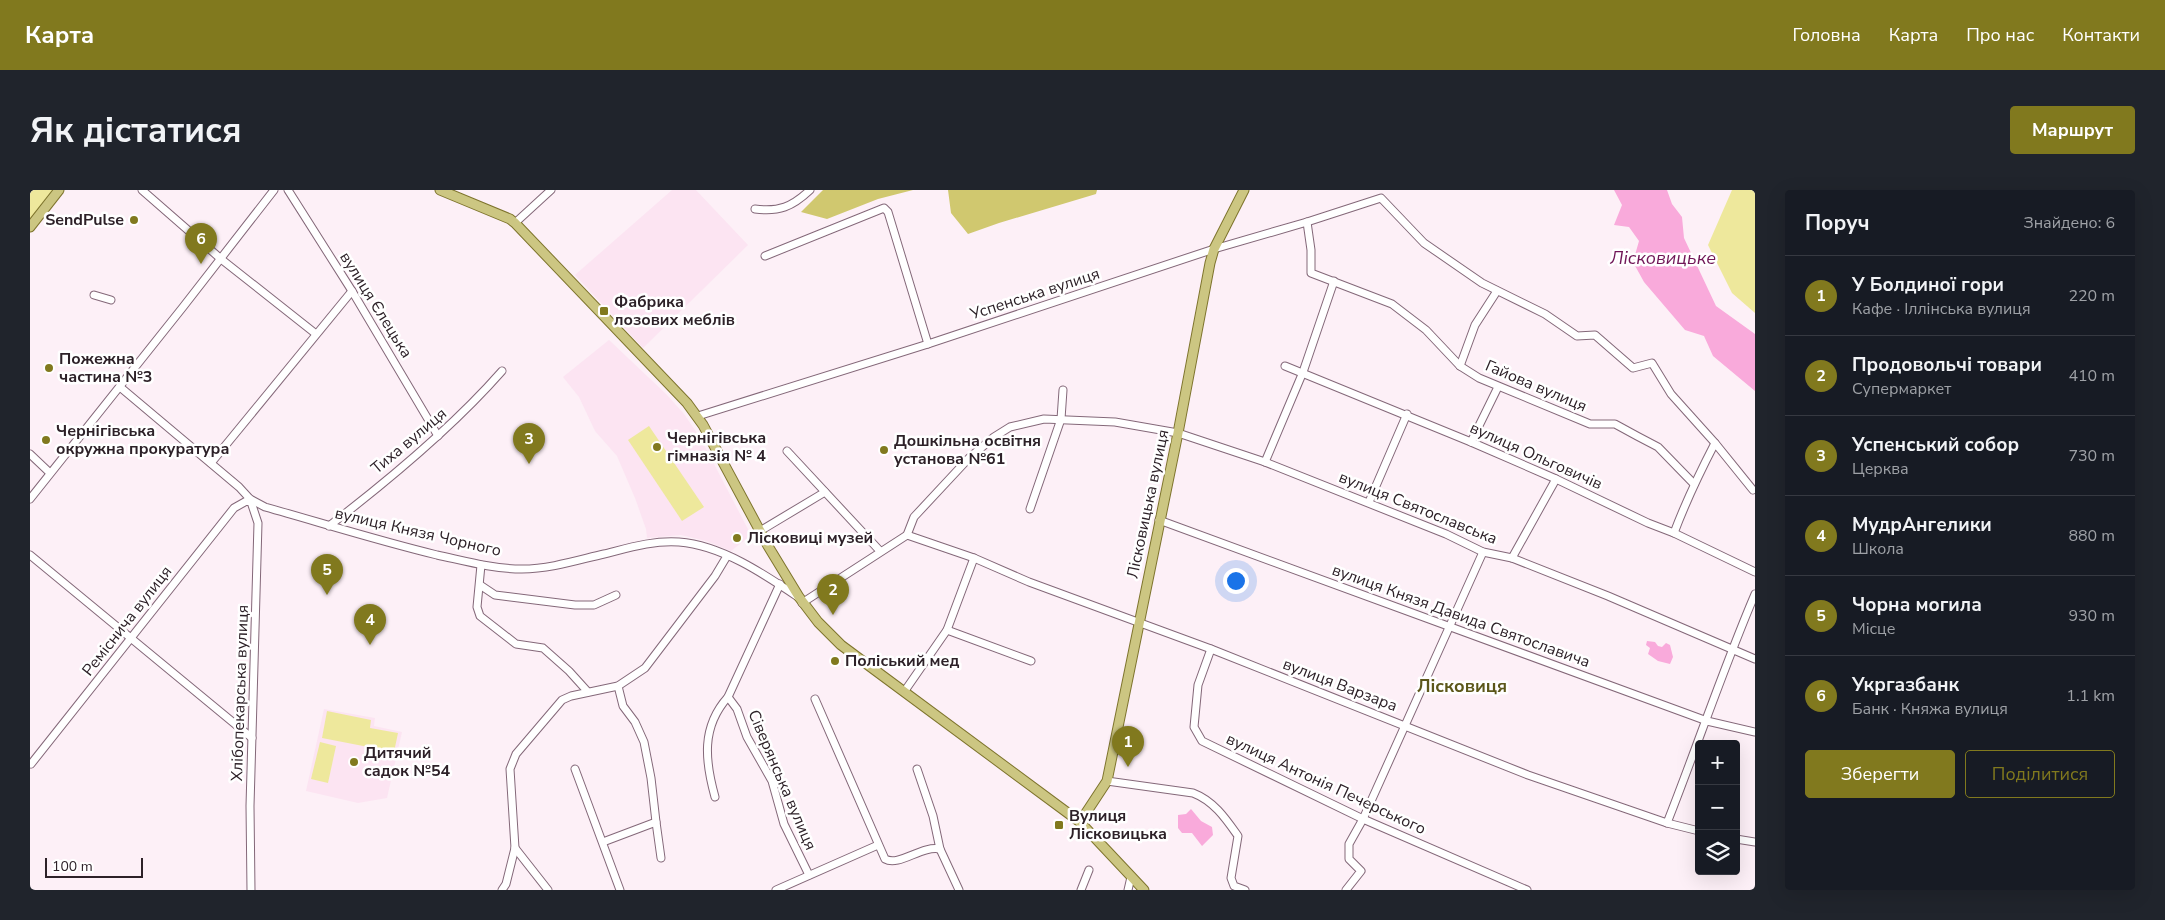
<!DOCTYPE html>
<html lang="uk">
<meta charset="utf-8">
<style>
:root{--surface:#171b24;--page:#20242c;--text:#f1f3f6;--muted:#9ea1a6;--line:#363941;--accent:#81791e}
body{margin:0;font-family:"Nunito Sans",sans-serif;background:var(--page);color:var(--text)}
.controls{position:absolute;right:15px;bottom:15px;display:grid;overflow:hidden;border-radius:5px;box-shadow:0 5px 20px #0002}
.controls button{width:45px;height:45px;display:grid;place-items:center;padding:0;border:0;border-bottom:1px solid var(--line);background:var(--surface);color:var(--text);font:25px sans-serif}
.scale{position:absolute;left:15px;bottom:12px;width:98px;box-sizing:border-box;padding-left:5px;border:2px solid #2d2128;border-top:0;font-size:14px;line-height:18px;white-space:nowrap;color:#2d2128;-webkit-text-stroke:4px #fff;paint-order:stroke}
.you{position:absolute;left:1205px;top:390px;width:18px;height:18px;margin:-12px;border:4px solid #fff;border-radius:50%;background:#1a73e8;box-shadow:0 0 0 8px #1a73e833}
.badge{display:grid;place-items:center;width:32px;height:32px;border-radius:50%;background:var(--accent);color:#fff;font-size:16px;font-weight:700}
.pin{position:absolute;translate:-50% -41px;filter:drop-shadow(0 1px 2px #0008)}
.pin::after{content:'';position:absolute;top:26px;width:18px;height:15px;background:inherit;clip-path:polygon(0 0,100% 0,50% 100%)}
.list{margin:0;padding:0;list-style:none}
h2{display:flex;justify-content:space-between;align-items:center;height:65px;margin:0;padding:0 20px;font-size:21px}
h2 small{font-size:16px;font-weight:400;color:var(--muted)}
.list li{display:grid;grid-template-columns:32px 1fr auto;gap:15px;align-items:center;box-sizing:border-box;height:80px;padding:0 20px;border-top:1px solid var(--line)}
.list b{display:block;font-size:19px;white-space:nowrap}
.list p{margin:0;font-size:16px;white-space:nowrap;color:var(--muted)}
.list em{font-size:16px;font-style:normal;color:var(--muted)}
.actions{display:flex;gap:10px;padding:15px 20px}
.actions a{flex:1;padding:11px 0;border:1px solid var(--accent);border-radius:5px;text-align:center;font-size:18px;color:var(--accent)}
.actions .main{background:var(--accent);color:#fff}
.icon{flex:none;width:28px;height:28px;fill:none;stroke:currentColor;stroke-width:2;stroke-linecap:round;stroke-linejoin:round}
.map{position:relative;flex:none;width:1725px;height:700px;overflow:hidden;border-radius:5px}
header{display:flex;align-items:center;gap:30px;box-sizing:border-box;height:70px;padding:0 25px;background:var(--accent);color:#fff}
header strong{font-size:24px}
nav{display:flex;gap:28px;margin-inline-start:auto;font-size:18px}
.intro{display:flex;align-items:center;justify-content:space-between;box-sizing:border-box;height:120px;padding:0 30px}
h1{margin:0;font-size:35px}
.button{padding:12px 22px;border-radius:5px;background:var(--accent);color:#fff;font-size:18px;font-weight:700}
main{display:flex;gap:30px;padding:0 30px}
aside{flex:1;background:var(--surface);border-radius:5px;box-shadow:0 5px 20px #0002}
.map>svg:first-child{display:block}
.built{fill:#fce4f2}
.green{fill:#eee89c}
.forest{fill:#d0c86f}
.water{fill:#f9aadb}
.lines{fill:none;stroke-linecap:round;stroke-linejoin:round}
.minor-casing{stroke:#846879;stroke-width:9}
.major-casing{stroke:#7e742d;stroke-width:11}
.minor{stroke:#fff;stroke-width:7}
.major{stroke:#ccc682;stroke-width:9}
.poi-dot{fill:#81791e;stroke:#fff;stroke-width:2}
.labels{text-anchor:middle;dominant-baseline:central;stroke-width:5;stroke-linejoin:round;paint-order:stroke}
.poi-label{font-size:16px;font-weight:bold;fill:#2d2128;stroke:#fff;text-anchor:start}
.street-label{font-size:16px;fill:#2d2128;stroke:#fff}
.water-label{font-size:18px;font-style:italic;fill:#701657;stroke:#fff}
.neighbourhood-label{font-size:18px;font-weight:bold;fill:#5c571a;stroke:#fff}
</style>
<header>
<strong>Карта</strong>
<nav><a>Головна</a><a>Карта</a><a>Про нас</a><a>Контакти</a></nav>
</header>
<div class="intro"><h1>Як дістатися</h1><a class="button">Маршрут</a></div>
<main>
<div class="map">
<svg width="1725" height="700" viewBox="0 0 1725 700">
<rect width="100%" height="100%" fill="#fdf0f7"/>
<g class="built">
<path d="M642,0H666L718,55L613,158L545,85Z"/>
<path d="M579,150L637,205L654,224L671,249L721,345L701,361L676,351L651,345L617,348L616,339L605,308L587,266L565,241L549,207L533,187Z"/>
<path d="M294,519L345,528L344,536L372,542L357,608L328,613L276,601Z"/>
</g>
<g class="green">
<path d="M0,0H25L0,32Z"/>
<path d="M1702,0H1725V123L1702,103L1678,55Z"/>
<path d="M619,236L674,317L652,331L598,250Z"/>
<path d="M297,521L341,530L340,538L368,543L364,562L292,548Z"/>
<path d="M290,552L306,556L298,593L281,589Z"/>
</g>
<g class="forest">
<path d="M793,0H883L848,9L797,29L771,22Z"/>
<path d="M918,0H1067L1066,4L969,33L938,44L921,23Z"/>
</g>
<g class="water">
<path d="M1584,0H1637L1642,14L1652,27L1654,48L1686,116L1725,144V201L1683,166L1674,146L1655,140L1614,92L1603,72L1609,51L1599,37L1584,35L1592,15Z"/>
<path d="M1617,451L1625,452L1628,456L1632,457L1636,453L1640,455L1643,467L1640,474L1628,471L1618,464L1620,458L1616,455Z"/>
<path d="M1161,619L1171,631L1182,637L1183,645L1172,656L1162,643H1152L1148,638V625L1156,624Z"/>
</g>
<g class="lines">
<g class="minor-casing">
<g id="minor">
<path d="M112,0L191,69L286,144"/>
<path d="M258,0L322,101L408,246"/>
<path d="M725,19C749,22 762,17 780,0"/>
<path d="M1277,32L1281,60V83L1362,114L1396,140L1430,176L1449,188L1560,234H1585L1607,246L1628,257L1664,294"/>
<path d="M485,33L521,0"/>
<path d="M735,66L854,18L858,22L898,154"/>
<path d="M64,105L81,110"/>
<path d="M1255,176L1441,252L1526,289L1618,333L1644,343L1725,382"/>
<path d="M1430,176L1445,135L1467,101"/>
<path d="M90,197L209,297L220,309L235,317C292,333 349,351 407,365C435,371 463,379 492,379C520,379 548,370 574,364C598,358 624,350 649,352C691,355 734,384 768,407"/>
<path d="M668,226L898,154L1184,59L1277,32L1351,8L1394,53L1452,93L1515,124L1547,146L1565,145L1603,178L1622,173L1641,204L1685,253"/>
<path d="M1441,252L1468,197"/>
<path d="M757,261L850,361"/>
<path d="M0,264L20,283"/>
<path d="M1235,272L1273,182L1304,91"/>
<path d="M181,273L322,101"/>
<path d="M0,309L153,117L244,0"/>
<path d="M1339,312L1377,224"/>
<path d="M1000,319L1031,229L1033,200"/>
<path d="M1129,330L1677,531L1725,542"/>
<path d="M299,336C359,290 422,238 472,181"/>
<path d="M730,341L795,302"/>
<path d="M1644,343C1656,311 1670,282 1685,253L1723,300"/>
<path d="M877,345L944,368L999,392L1181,459L1498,585L1637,633L1669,641"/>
<path d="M0,365L222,548"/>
<path d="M1482,368L1526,289"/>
<path d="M451,375L447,417L450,426L486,454L513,458L539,481L558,502"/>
<path d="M450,395L465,405L545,415H564L586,405"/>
<path d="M772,413L877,345L884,327L939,268L964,247L980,237L1014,229L1085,232L1148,243L1235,272L1416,344L1453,362L1482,368L1578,406L1725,469"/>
<path d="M917,440L1001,471"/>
<path d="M1181,459L1168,495L1164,537L1172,551L1333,629L1497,700"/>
<path d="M874,502L917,440L944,368"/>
<path d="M698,507L707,519L717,547L742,591L754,634L779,685"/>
<path d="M785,509L855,669C869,677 892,655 910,659"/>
<path d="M1,574L204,318L220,309L228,333L220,616L221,700"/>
<path d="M545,579L590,700"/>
<path d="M887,579L903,626L910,659L929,700"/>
<path d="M1077,591L1163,603C1184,611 1196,629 1208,646L1201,688L1204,696L1215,700"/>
<path d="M685,607C675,571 671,537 698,507L750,394"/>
<path d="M626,632L631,668"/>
<path d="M1637,633C1667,557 1693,479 1725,404"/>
<path d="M1706,649L1725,652"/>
<path d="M573,652L626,632L621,588L614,552L605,532L593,516L588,496"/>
<path d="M485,658L518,700"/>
<path d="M472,700L476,694L485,658L480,579L486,564L532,510L541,506L588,496L615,478L685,386L697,366"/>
<path d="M746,700L848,655"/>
<path d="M1051,700L1059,680"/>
<path d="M1098,700L1101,687"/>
<path d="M1316,700L1331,681L1319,669V654L1333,629L1453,362"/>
</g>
</g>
<g class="major-casing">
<g id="major">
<path d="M410,0L480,29L485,33L657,213L673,235L738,356L769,407L788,432L811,455L1050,632L1114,700"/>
<path d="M0,37L29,0"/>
<path d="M1050,632L1077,591L1148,243L1180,73L1184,59L1214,0"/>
</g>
</g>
<use href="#minor" class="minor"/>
<use href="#major" class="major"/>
</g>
<g class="poi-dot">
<circle cx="104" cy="30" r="5"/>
<rect x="569" y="116" width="10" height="10" rx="2.5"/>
<circle cx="19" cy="178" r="5"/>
<circle cx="16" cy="250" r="5"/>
<circle cx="627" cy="257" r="5"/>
<circle cx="854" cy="260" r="5"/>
<circle cx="707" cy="348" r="5"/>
<circle cx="805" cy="471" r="5"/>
<circle cx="324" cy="572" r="5"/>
<rect x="1024" y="630" width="10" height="10" rx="2.5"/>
</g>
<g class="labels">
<g class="poi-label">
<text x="94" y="30" text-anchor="end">SendPulse</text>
<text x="584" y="112">Фабрика<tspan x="584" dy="18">лозових меблів</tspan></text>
<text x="29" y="169">Пожежна<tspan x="29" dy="18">частина №3</tspan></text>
<text x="26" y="241">Чернігівська<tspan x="26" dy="18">окружна прокуратура</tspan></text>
<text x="637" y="248">Чернігівська<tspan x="637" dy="18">гімназія № 4</tspan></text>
<text x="864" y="251">Дошкільна освітня<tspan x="864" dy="18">установа №61</tspan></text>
<text x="717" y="348">Лісковиці музей</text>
<text x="815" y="471">Поліський мед</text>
<text x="334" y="563">Дитячий<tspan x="334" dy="18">садок №54</tspan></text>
<text x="1039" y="626">Вулиця<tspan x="1039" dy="18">Лісковицька</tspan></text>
</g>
<g class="street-label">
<text transform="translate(1005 104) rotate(-18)">Успенська вулиця</text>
<text transform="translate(346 115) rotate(58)">вулиця Єлецька</text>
<text transform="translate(1506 196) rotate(23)">Гайова вулиця</text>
<text transform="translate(379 251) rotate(-40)">Тиха вулиця</text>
<text transform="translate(1506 266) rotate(24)">вулиця Ольговичів</text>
<text transform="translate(1118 314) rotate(-78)">Лісковицька вулиця</text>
<text transform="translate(1388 318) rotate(22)">вулиця Святославська</text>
<text transform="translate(388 342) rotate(13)">вулиця Князя Чорного</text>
<text transform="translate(1431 426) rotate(20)">вулиця Князя Давида Святославича</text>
<text transform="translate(97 431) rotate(-52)">Реміснича вулиця</text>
<text transform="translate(1310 495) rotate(21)">вулиця Варзара</text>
<text transform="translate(210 503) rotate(-88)">Хлібопекарська вулиця</text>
<text transform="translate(752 590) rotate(67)">Сіверянська вулиця</text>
<text transform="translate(1296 594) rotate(25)">вулиця Антонія Печерського</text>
</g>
<g class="water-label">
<text x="1633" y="68">Лісковицьке</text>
</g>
<g class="neighbourhood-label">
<text x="1432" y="496">Лісковиця</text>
</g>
</g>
</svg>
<div class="controls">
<button>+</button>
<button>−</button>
<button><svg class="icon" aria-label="layers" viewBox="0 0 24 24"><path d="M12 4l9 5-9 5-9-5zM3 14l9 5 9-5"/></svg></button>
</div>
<div class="scale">100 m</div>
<div class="you"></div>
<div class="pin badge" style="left:1098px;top:577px">1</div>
<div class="pin badge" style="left:803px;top:425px">2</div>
<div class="pin badge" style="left:499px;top:274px">3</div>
<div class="pin badge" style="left:340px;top:455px">4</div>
<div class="pin badge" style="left:297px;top:405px">5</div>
<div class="pin badge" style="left:171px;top:74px">6</div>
</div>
<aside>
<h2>Поруч<small>Знайдено: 6</small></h2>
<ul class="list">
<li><span class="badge">1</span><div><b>У Болдиної гори</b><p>Кафе · Іллінська вулиця</p></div><em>220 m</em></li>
<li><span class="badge">2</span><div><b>Продовольчі товари</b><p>Супермаркет</p></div><em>410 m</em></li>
<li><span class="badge">3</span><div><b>Успенський собор</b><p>Церква</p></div><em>730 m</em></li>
<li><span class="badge">4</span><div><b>МудрАнгелики</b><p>Школа</p></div><em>880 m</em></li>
<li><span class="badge">5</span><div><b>Чорна могила</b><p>Місце</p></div><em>930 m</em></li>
<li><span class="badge">6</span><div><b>Укргазбанк</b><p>Банк · Княжа вулиця</p></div><em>1.1 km</em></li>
</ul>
<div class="actions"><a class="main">Зберегти</a><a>Поділитися</a></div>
</aside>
</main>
